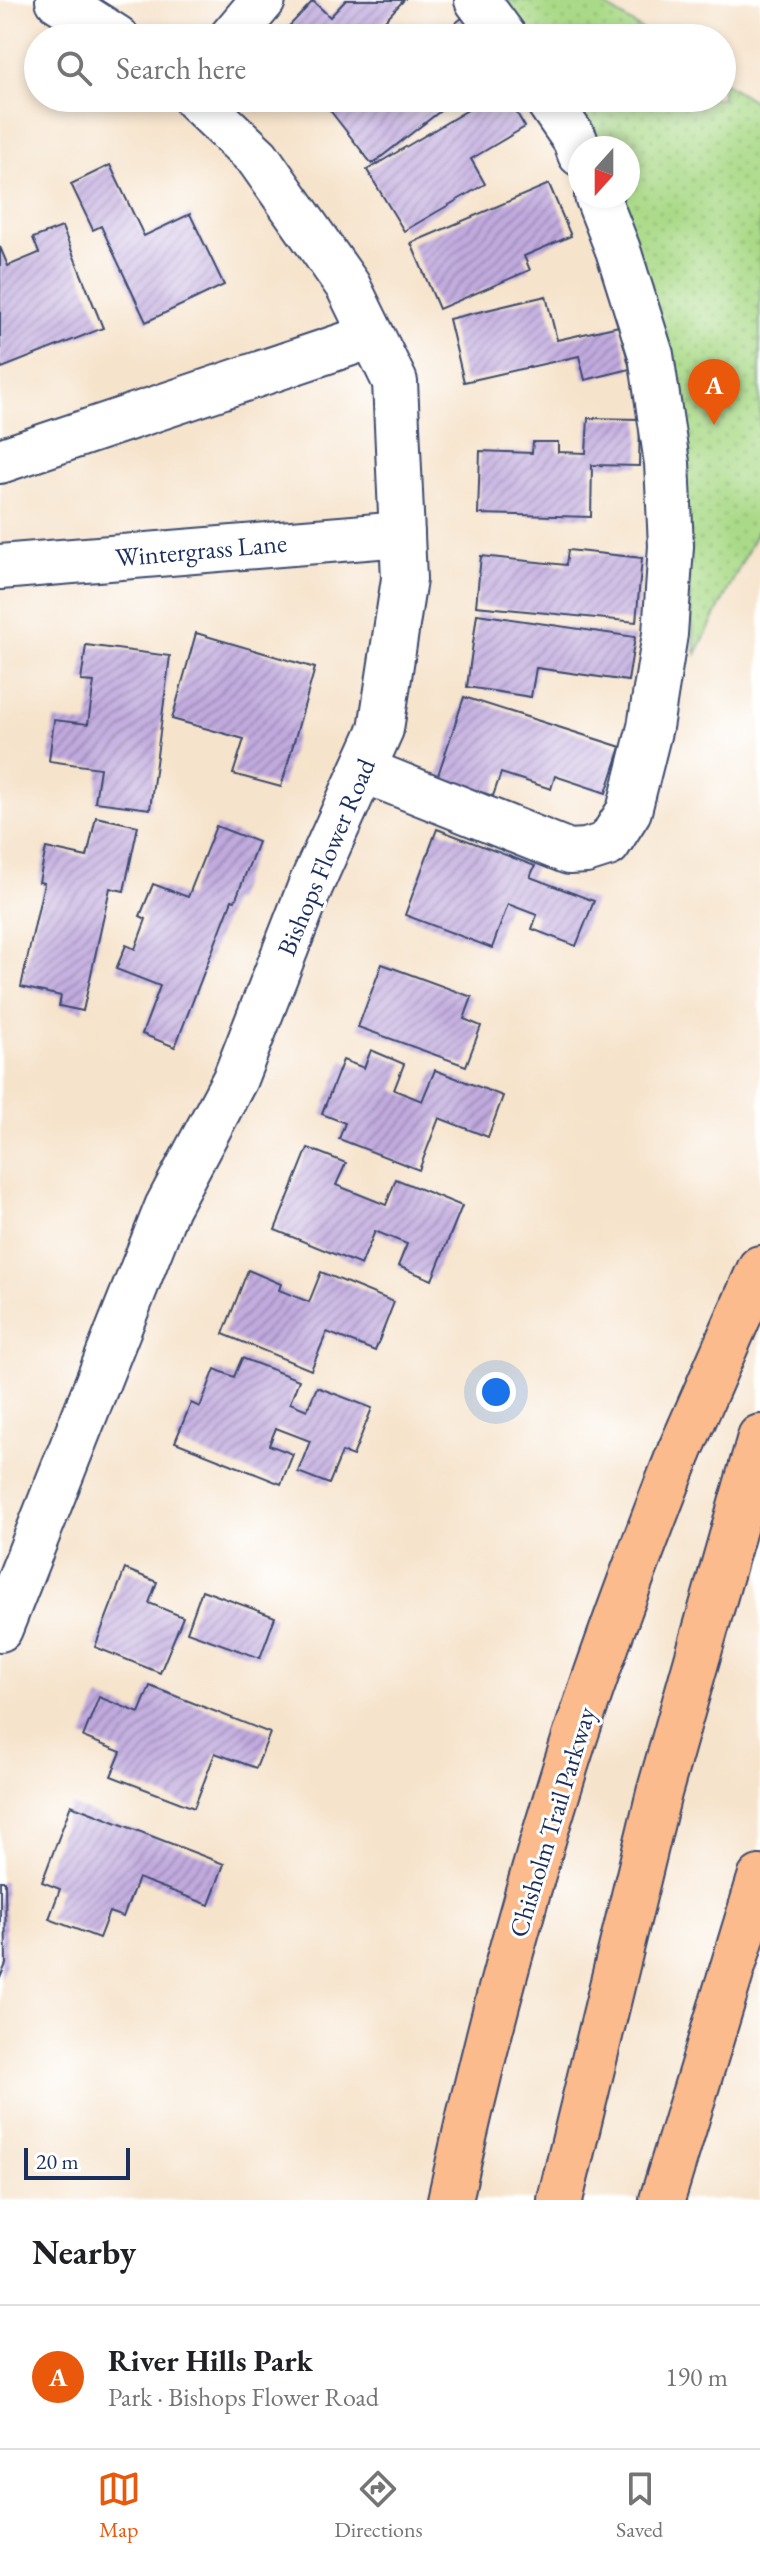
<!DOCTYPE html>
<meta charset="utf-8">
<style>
:root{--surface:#fff;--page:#f6f6f6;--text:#202124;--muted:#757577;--line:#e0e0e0;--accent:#ea580c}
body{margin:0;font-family:"EB Garamond",serif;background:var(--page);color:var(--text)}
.compass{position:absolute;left:568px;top:136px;width:72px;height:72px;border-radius:50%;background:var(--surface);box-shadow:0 4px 12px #0003;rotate:201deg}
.scale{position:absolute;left:24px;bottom:20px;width:106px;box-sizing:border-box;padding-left:8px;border:4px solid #1b2f5e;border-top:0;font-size:22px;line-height:28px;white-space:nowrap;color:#1b2f5e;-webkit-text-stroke:6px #fff;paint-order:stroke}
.you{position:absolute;left:496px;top:1392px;width:28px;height:28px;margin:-20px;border:6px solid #fff;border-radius:50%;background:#1a73e8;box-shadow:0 0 0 12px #1a73e833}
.badge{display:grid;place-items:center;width:52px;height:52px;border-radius:50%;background:var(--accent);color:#fff;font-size:26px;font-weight:700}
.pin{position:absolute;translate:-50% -66px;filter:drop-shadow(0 2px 4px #0008)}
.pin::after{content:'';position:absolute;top:42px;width:28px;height:24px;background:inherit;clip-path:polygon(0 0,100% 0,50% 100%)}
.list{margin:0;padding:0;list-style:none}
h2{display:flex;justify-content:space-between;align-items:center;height:104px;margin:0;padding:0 32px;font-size:34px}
h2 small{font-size:26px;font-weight:400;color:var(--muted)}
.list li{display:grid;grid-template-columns:52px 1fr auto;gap:24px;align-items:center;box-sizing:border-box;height:144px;padding:0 32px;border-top:2px solid var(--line)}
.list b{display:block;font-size:30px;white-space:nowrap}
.list p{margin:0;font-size:26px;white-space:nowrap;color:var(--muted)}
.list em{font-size:26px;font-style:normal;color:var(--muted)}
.icon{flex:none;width:44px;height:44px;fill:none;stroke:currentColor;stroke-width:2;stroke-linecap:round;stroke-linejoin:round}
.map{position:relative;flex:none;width:760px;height:2200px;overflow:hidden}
.search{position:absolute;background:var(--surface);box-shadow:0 4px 12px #0003;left:24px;right:24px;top:24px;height:88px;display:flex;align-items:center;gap:20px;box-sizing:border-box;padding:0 28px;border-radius:44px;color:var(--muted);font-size:30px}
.sheet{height:248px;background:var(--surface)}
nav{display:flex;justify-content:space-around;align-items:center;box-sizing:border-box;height:112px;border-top:2px solid var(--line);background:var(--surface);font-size:22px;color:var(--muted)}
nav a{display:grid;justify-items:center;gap:4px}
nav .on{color:var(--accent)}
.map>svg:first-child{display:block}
.park{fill:url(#park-dots);stroke:#628473;stroke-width:2}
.building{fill:url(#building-hatch)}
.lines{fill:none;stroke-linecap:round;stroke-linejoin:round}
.minor-casing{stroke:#3c4a6e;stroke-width:48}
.major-casing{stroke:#3c4a6e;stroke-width:48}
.highway-casing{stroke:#3c4a6e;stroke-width:48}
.minor{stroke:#fff;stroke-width:44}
.major{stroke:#fbbb8c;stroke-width:44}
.highway{stroke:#fbbb8c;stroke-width:44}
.labels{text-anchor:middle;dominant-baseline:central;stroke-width:6;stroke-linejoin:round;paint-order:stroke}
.street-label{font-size:26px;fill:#1b2f5e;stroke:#fff}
</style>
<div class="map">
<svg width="760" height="2200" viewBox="0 0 760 2200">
<defs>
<pattern id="park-dots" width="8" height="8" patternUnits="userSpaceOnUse" patternTransform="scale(2)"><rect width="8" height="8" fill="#aada88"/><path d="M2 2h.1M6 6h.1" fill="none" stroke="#92bb78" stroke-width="1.8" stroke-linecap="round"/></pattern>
<pattern id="building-hatch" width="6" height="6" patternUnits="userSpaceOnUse" patternTransform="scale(2)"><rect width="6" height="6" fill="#c1aade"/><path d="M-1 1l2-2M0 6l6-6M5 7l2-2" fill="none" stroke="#9c8bb7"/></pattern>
</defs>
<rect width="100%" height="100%" fill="#fff"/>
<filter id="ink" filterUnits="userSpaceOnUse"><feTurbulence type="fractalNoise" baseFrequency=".0125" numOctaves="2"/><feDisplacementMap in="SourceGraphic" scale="16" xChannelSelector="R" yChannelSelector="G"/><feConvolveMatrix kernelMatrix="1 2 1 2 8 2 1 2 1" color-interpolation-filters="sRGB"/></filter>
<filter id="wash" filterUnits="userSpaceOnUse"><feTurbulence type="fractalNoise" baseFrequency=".006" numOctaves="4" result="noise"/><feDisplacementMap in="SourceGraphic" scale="32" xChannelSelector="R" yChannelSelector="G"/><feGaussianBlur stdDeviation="1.8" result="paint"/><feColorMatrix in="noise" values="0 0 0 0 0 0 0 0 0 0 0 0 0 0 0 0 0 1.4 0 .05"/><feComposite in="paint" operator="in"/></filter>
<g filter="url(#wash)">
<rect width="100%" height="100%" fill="#f6e3cb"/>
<g class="park">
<path d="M488,0H596L655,38H518Z"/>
<path d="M722,81L760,105V526L696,654L655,323L602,196H628V148H582L561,98H722Z"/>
</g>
<g id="blocks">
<g class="building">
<path d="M346,0H404L368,38H278L313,1L330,17Z"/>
<path d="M462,18L478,38H437Z"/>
<path d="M332,98H457L372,164L325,104Z"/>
<path d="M488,98H508L525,127L471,159L485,184L404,231L367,170Z"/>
<path d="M110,165L144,236L190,214L224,285L146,322L101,226L93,230L71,184Z"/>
<path d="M549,184L571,236L524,256L530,270L439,309L411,243Z"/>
<path d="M62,227L103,328L2,368L0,363V247L8,266L39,253L33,238Z"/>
<path d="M546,296L557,340L619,326L630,369L585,380L579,356L464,382L449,319Z"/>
<path d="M588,418L640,419L639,466L592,465L591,517L478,514L480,451L532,453L533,442H558V452L586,453Z"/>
<path d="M568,550L642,558L636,622L476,606L481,556L566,565Z"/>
<path d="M477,614L635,637L628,681L536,668L531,697L467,687Z"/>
<path d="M196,633L315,668L281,787L233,774L244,739L172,719Z"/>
<path d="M86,645L170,656L150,809L95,802L100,768L49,761L54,720L88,724L94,682L81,681Z"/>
<path d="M464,697L621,747L606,793L555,776L551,789L501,773L493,796L437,778Z"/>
<path d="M96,817L138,826L124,891L110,888L83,1011L59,1006L61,996L21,987L44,883L39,882L46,848L87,857Z"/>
<path d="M216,826L258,842L235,901L232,900L175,1047L142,1034L160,986L116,969L126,945L135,949L146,919L140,916L153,884L188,897Z"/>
<path d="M437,829L535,866L530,877L594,901L576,946L532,929L537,915L508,904L492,948L405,915Z"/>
<path d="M382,964L472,997L464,1019L481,1026L466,1066L358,1027Z"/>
<path d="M371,1050L404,1064L394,1090L422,1101L435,1070L503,1096L488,1137L439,1118L419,1170L339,1139L345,1123L322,1114L343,1060L364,1068Z"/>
<path d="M308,1148L346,1163L336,1185L386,1205L396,1179L462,1206L432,1280L398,1266L407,1244L375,1231L361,1265L275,1230Z"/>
<path d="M248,1270L281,1284L279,1290L309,1302L321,1272L394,1302L375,1351L327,1332L311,1370L223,1334Z"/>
<path d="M242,1358L299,1380L290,1403L307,1410L317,1387L372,1408L353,1456L342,1452L329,1484L298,1472L310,1441L276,1428L269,1445L293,1454L281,1484L175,1442L191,1403L200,1407L215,1369L234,1377Z"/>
<path d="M125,1569L157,1582L149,1603L183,1617L160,1673L95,1647Z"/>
<path d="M202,1590L275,1617L260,1658L187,1632Z"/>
<path d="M150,1686L270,1733L256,1768L215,1753L194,1808L111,1776L121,1752L83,1737L99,1697L139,1713Z"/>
<path d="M71,1805L224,1864L209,1905L138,1878L123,1917L109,1912L99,1938L49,1919L60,1889L42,1882Z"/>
<path d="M0,1881H5L6,1964L0,1978Z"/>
</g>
</g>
</g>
<g filter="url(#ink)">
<use href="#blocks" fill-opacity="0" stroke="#3c4a6e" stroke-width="2"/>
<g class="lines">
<g class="minor-casing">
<g id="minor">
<path d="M58,0L117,38"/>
<path d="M477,0L505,38"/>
<path d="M231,38L263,0"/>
<path d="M546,98L575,140L580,154"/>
<path d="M0,461L372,336"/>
<path d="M0,567L402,534"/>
<path d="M363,770L569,852L586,851L608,844L629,811L650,727L665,634L671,546L667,463L651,355L618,250L597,196"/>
<path d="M0,1629L167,1207L235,1079L310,887L381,729L404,579L395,382L348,286L258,158L195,98"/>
</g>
</g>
<g class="major-casing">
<path id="major" d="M450,2200C484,2044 526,1889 575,1737C607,1640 643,1545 680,1451"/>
</g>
<g class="highway-casing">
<g id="highway">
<path d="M680,1451L760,1268"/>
<path d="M560,2200L659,1793L760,1437"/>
<path d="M662,2200L760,1878"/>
</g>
</g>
<use href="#minor" class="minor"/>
<use href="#major" class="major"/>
<use href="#highway" class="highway"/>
</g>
</g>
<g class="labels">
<g class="street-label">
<text transform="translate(201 550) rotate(-5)">Wintergrass Lane</text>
<text transform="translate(326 857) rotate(-67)">Bishops Flower Road</text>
<text transform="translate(552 1822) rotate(-73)">Chisholm Trail Parkway</text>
</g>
</g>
</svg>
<svg class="compass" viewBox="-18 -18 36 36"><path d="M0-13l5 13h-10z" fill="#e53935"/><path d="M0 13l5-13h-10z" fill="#757577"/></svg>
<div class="scale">20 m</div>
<div class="you"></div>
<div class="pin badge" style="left:714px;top:425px">A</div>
<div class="search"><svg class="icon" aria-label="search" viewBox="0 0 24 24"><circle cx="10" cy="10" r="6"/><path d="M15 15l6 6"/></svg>Search here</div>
</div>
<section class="sheet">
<h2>Nearby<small></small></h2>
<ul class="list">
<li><span class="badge">A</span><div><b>River Hills Park</b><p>Park · Bishops Flower Road</p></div><em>190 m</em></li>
</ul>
</section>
<nav>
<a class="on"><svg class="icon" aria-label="map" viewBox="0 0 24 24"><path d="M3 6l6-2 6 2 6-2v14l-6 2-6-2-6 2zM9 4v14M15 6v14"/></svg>Map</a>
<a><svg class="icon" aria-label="directions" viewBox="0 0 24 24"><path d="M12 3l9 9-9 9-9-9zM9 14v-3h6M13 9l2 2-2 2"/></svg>Directions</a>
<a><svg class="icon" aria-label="saved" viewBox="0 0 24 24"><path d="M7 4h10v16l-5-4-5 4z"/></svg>Saved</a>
</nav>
